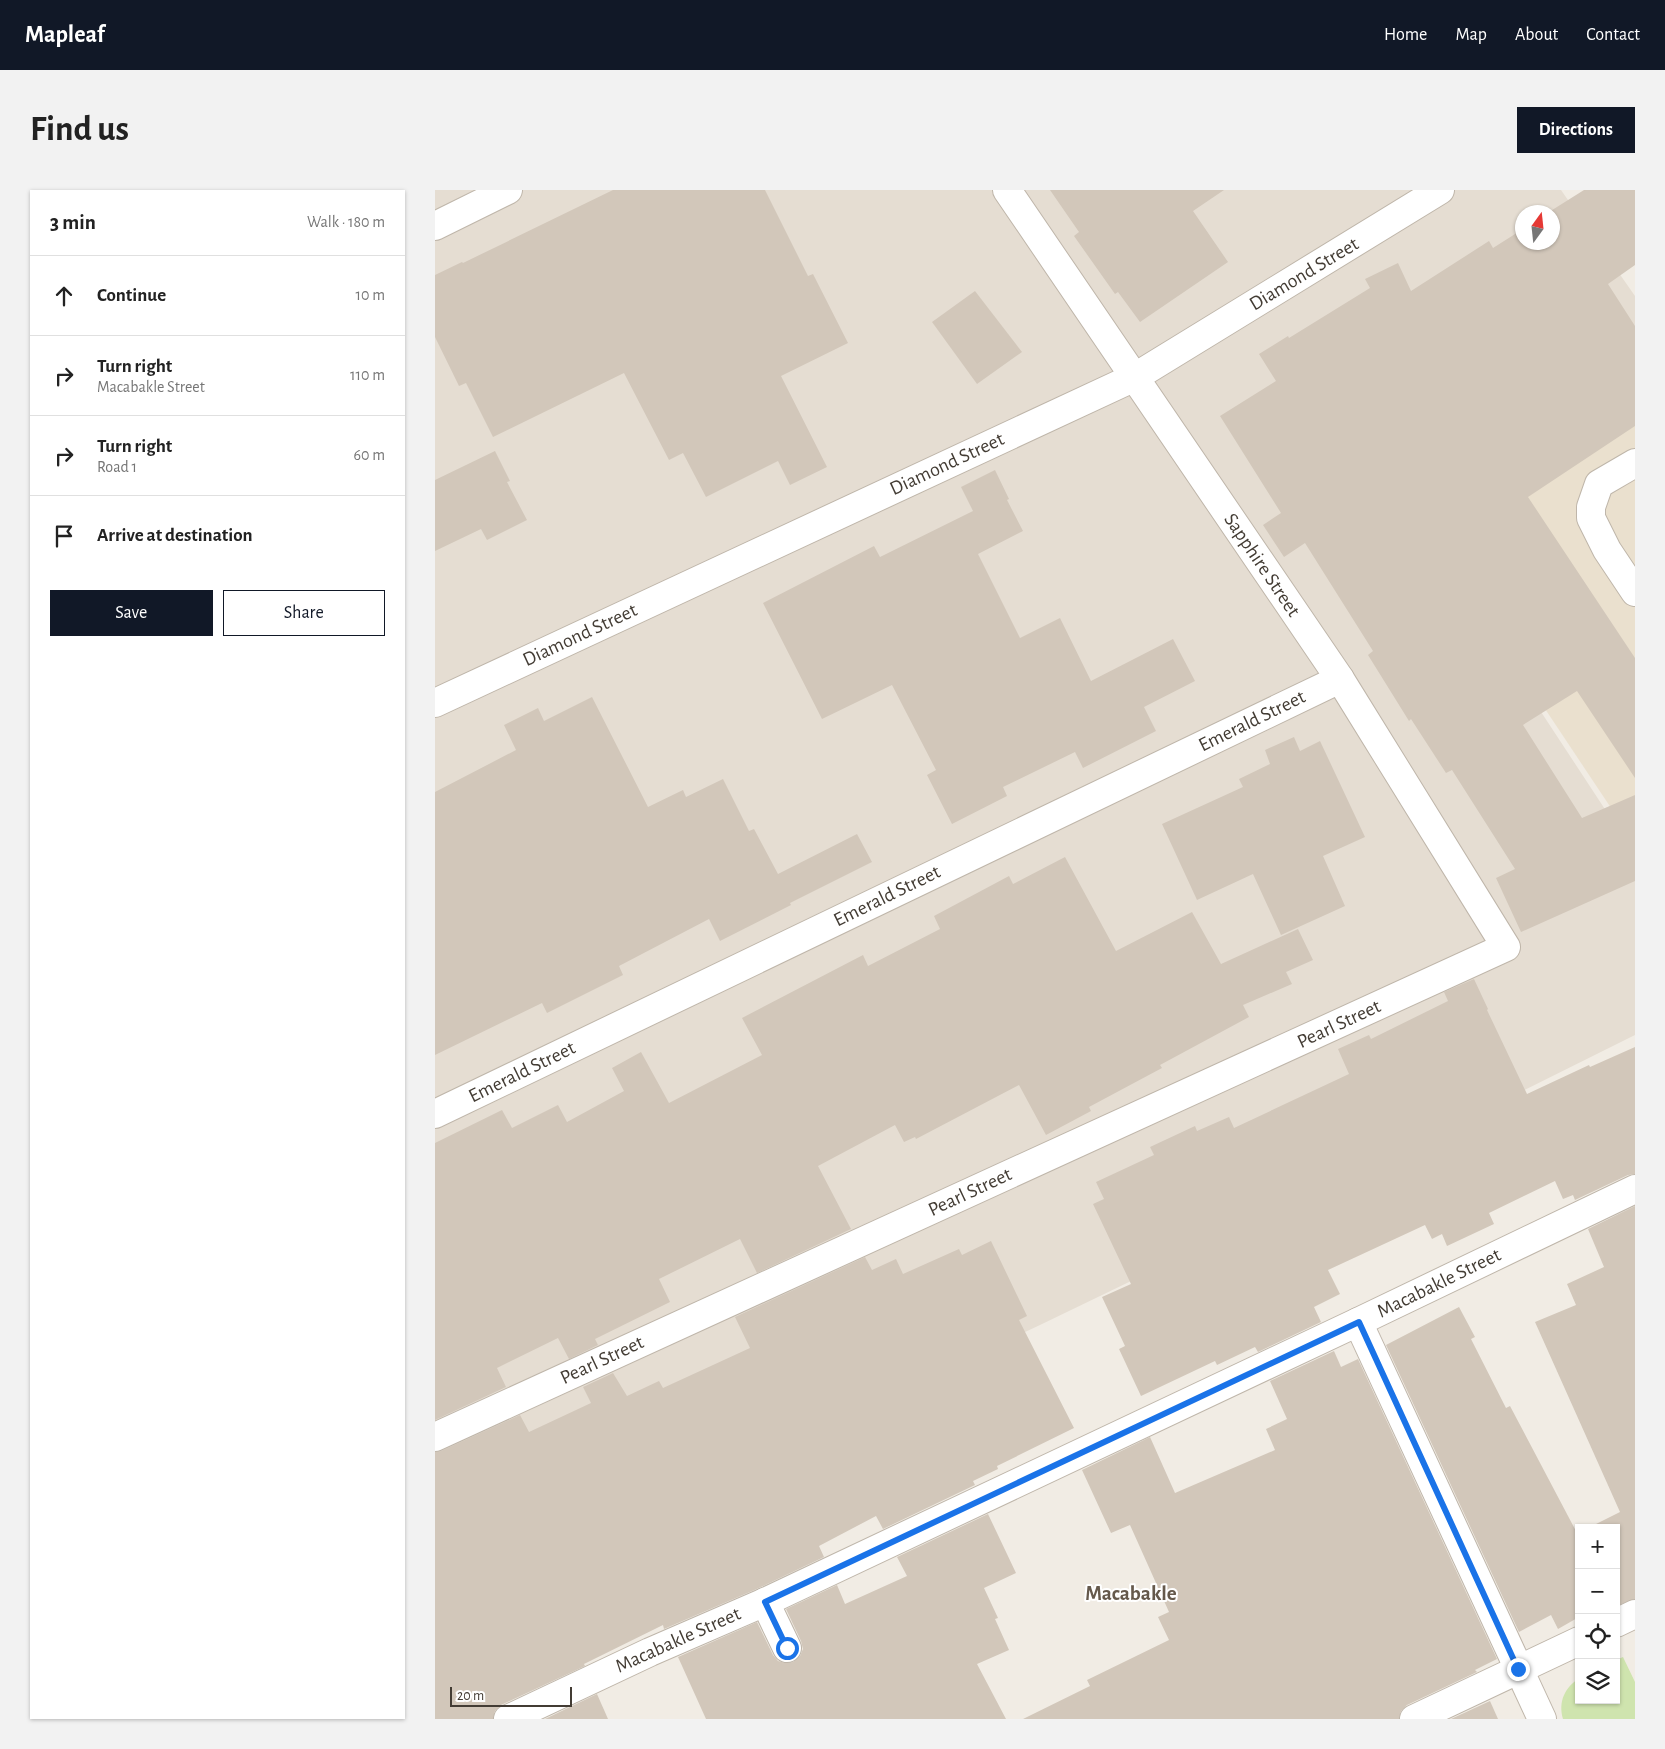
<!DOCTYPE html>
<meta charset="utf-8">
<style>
:root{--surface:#fff;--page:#f2f2f2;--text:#222;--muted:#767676;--line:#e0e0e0;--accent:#111827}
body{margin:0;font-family:"Alegreya Sans",sans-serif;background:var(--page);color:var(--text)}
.controls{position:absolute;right:15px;bottom:15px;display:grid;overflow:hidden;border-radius:0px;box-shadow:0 1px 4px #0004}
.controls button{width:45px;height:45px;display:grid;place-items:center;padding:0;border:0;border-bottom:1px solid var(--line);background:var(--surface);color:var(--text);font:25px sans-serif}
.compass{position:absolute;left:1080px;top:15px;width:45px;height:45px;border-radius:50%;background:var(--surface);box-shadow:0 1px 4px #0004;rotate:15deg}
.scale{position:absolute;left:15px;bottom:12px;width:122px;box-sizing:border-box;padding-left:5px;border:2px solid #433c34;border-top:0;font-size:14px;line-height:18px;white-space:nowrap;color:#433c34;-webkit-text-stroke:4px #fff;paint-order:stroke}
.stop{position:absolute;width:15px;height:15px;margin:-11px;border:4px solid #1a73e8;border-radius:50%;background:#fff}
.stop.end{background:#1a73e8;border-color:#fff;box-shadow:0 1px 5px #0008}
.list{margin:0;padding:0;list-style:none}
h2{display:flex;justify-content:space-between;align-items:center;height:65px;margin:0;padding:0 20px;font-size:21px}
h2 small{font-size:16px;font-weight:400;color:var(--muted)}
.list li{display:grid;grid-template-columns:32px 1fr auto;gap:15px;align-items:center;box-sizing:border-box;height:80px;padding:0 20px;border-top:1px solid var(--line)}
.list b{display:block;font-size:19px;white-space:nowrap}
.list p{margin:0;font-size:16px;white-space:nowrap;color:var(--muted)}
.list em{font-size:16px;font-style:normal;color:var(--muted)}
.actions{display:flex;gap:10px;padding:15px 20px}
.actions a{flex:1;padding:11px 0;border:1px solid var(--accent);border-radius:0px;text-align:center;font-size:18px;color:var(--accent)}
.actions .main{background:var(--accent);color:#fff}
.icon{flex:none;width:28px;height:28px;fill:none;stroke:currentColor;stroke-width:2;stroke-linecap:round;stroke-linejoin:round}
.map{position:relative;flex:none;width:1200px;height:1529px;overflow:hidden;border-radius:0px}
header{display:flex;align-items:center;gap:30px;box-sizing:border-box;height:70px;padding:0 25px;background:var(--accent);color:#fff}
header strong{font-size:24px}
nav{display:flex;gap:28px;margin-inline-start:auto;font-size:18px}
.intro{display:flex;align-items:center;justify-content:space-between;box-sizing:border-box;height:120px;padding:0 30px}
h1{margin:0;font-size:35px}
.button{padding:12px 22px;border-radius:0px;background:var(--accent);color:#fff;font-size:18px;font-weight:700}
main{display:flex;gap:30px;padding:0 30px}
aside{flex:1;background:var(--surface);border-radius:0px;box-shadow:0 1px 4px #0004}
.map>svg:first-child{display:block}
.residential{fill:#e5ddd2;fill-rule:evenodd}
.education{fill:#eae0ce}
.green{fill:#cfe4ae}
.building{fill:#d2c7ba}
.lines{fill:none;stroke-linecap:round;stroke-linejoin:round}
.minor-casing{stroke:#bfb6aa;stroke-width:30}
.minor{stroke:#fff;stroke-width:28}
.route{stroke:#1a73e8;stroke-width:6}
.labels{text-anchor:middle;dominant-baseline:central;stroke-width:4;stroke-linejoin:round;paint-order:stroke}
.street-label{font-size:20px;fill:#433c34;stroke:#fff}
.neighbourhood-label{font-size:21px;font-weight:bold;fill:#65594c;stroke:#fff}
</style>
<header>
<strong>Mapleaf</strong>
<nav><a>Home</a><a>Map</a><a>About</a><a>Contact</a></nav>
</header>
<div class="intro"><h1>Find us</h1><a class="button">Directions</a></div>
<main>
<aside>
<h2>3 min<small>Walk · 180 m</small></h2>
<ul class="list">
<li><svg class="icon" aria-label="ahead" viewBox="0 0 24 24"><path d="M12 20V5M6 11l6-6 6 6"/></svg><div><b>Continue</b></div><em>10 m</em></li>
<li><svg class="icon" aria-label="right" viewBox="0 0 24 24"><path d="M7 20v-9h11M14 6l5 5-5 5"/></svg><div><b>Turn right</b><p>Macabakle Street</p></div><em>110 m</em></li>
<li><svg class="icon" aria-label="right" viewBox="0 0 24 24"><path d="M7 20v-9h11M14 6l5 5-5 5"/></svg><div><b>Turn right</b><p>Road 1</p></div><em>60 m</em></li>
<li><svg class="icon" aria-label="arrive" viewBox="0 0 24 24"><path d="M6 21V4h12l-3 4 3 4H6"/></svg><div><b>Arrive at destination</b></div></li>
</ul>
<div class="actions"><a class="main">Save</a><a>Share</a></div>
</aside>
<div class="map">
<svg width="1200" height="1529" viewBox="0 0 1200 1529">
<rect width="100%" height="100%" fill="#f1ece4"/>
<path class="residential" d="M0,0H1126L1200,106V148L963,304L1200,665V845L1013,938L605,1135L0,1416ZM1088,22H1118V52H1088Z"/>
<path class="education" d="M1200,151V654L967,304Z"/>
<path class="green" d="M1188,1467L1200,1492V1529H1128C1123,1511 1130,1498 1144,1488V1510H1181V1470Z"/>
<g class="building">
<path d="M178,0H330L373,86L378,84L413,153L346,186L392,277L355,295L343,271L271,307L248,263L234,270L189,183L58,247L31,193L24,196L0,147V85L27,72L28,73Z"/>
<path d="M615,0H789L758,21L793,72L705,132L683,102L680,104L639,46L644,42Z"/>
<path d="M1149,0H1200V75L1173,94L1200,136V236L1093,307L1200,468V588L1142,501L1088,535L1147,628L1200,605V691L1086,742L1061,688L1080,679L1017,580L1011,583L976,529L974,531L933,465L938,461L870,353L849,367L828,335L846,323L785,226L841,191L824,164L853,146L854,148L935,98L930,89L963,73L976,101L1054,51L1058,58L1088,39V52H1118V22H1114Z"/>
<path d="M540,101L587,162L542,194L497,132Z"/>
<path d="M60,261L75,291L72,292L92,330L52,350L46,339L0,361V290Z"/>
<path d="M560,280L574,309L572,310L588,341L543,364L585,448L625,428L656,491L738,449L760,491L709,517L721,541L648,578L640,562L568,597L572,606L517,634L492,585L501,580L457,495L387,529L328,413L439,356L445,367L538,321L526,297Z"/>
<path d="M157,507L213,617L248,600L251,607L288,589L314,641L319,639L343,684L422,644L437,672L355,713L356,715L285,751L274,729L184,776L188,785L112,823L107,813L0,865V602L81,560L69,535L103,518L109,531Z"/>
<path d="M859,547L865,561L885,551L930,647L888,666L910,716L846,745L818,684L762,710L727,634L808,597L804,589L835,574L830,560Z"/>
<path d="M630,667L681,761L757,722L786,774L863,739L878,770L851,782L857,794L808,815L814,827L725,875L727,878L654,917L656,921L611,945L584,895L481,949L480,947L469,952L460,935L383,976L416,1039L322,1083L305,1049L224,1089L235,1112L160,1149L163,1155L134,1169L123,1148L62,1178L71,1197L0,1230V953L67,920L77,938L123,915L132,932L189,901L177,878L206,862L234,913L327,865L307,828L428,765L433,776L505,739L499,726L574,686L578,694Z"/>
<path d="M1039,789L1053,819L1052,820L1092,904L1154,875L1155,877L1200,857V984L1193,985L1140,1010L1138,1005L1128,1009L1120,991L1054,1023L1059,1034L1012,1056L1007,1044L997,1049L990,1035L893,1080L905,1104L879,1117L886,1132L823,1162L820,1157L782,1175L780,1171L706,1206L684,1159L690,1156L667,1107L696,1094L658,1014L669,1009L661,992L719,965L715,957L760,936L762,941L794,927L799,938L914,884L903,859L934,845L936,849L1013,811L1009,802Z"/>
<path d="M1200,1016V1409L1181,1416V1338H1153L1185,1322L1100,1132L1141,1115L1132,1094L1169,1077L1153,1039Z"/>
<path d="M556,1051L592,1126L584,1130L639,1238L562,1276L563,1279L538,1291L540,1295L448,1339L441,1326L384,1356L389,1367L324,1398L229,1439L228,1435L149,1474L150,1476L66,1515L60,1521L58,1529H0V1262L6,1261L85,1225L94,1242L156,1213L148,1197L178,1183L192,1206L224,1191L228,1198L315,1158L300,1127L430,1067L437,1080L461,1069L468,1084L524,1059L527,1065Z"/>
<path d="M1024,1117L1040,1147L1036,1149L1071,1218L1075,1216L1142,1343L1144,1342V1427L1123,1439L1116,1425L1084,1442L951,1155Z"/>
<path d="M899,1161L906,1177L923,1169L1062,1469L1040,1480L1042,1482L972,1515L966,1521L964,1529H588L655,1496L652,1490L734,1450L723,1427L734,1422L695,1335L676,1343L647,1280L715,1247L740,1303L840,1260L831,1239L852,1229L835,1191Z"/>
<path d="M553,1324L581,1383L549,1398L563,1428L560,1429L574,1460L542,1474L571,1529H271L243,1467L322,1432L338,1465L343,1471L350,1473L358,1472L365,1466L368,1459L366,1451L351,1419L402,1395L410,1414L472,1386L462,1367Z"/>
<path d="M162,1504L173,1529H110Z"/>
<path d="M1055,1511L1063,1529H1016Z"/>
</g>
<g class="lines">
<g class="minor-casing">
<g id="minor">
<path d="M0,36L73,0"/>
<path d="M1200,273L1164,294L1156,317V328L1172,360L1200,402"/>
<path d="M0,513L700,187L1005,0"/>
<path d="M0,924L905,489"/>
<path d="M923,1132L1107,1529"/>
<path d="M0,1247L1071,757L905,489L572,0"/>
<path d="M330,1412L352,1458"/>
<path d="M1181,1433L1200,1424"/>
<path d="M73,1529L215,1462L330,1412L923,1132L1200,999"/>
<path d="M979,1529L1144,1451"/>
</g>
</g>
<use href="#minor" class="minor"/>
</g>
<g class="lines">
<path class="route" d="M352,1458L330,1412L924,1132L1083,1479"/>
</g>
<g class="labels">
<g class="street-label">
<text transform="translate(869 84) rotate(-31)">Diamond Street</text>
<text transform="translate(512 274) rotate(-25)">Diamond Street</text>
<text transform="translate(827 375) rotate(56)">Sapphire Street</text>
<text transform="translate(145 445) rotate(-25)">Diamond Street</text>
<text transform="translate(817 531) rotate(-26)">Emerald Street</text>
<text transform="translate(452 706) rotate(-26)">Emerald Street</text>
<text transform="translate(904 834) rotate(-25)">Pearl Street</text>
<text transform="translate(87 882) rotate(-26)">Emerald Street</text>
<text transform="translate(535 1002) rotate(-25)">Pearl Street</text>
<text transform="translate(1004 1093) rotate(-26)">Macabakle Street</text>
<text transform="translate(167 1170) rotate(-25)">Pearl Street</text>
<text transform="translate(243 1450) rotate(-24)">Macabakle Street</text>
</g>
<g class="neighbourhood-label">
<text x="696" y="1403">Macabakle</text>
</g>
</g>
</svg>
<div class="controls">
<button>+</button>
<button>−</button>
<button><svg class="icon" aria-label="locate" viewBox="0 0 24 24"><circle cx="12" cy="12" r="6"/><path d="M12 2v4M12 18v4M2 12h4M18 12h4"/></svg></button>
<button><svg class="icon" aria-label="layers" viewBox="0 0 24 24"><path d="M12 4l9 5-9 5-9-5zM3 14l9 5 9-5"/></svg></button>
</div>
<svg class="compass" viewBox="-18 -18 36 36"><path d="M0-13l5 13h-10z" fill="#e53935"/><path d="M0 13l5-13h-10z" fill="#767676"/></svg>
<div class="scale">20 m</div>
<div class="stop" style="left:352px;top:1458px"></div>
<div class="stop end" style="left:1083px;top:1479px"></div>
</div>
</main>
